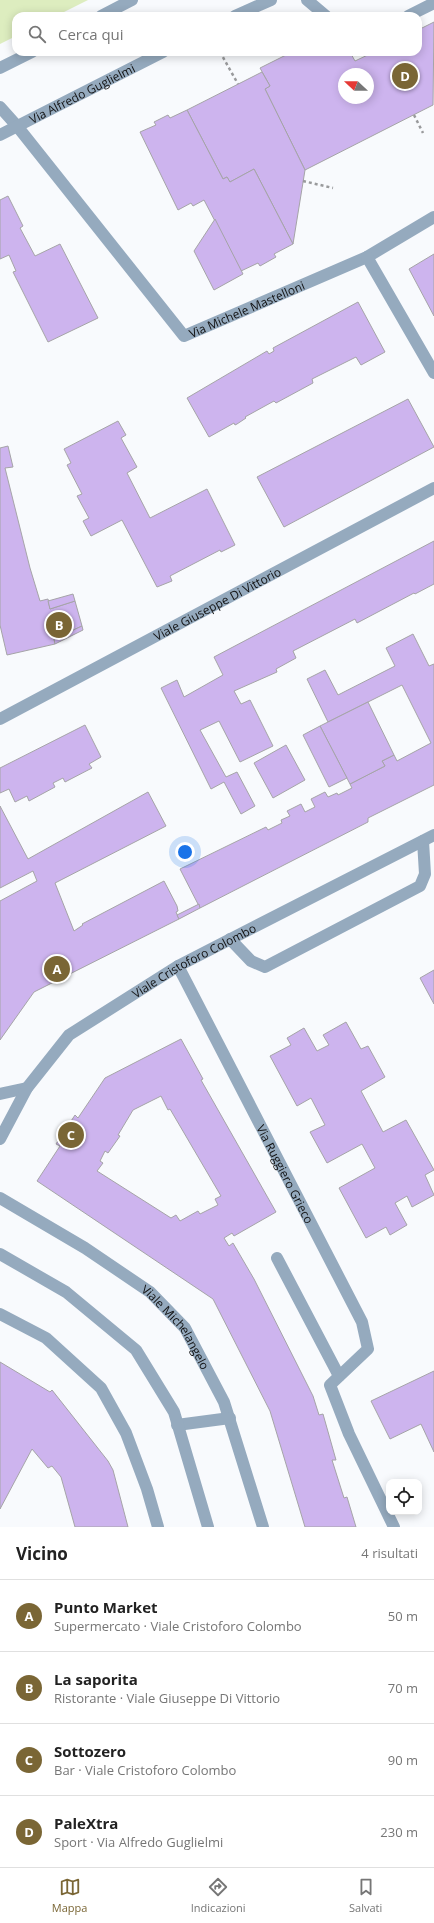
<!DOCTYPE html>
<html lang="it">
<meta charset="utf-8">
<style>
:root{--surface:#fff;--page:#f6f6f6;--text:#222;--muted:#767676;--line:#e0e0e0;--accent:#7a6635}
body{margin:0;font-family:"Open Sans",sans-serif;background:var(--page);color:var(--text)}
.controls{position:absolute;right:12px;bottom:12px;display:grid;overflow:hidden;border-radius:8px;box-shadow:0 2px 10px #0003}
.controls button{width:36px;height:36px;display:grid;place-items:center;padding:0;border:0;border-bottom:1px solid var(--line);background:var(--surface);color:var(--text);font:20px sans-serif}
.compass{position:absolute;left:338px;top:68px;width:36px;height:36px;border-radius:50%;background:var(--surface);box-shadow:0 2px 10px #0003;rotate:292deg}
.you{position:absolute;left:185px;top:852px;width:14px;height:14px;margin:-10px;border:3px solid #fff;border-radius:50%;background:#1a73e8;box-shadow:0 0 0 6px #1a73e833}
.badge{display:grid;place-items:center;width:26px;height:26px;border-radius:50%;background:var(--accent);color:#fff;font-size:13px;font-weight:700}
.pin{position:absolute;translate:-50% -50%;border:2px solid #fff;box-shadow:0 1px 4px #0006}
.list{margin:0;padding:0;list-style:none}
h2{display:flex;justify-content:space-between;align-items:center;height:52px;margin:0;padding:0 16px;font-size:17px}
h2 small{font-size:13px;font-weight:400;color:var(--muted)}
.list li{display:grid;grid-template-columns:26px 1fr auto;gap:12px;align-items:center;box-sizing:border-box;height:72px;padding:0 16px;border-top:1px solid var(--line)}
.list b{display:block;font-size:15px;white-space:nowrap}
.list p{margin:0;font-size:13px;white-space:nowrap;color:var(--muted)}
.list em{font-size:13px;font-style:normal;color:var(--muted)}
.icon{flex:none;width:22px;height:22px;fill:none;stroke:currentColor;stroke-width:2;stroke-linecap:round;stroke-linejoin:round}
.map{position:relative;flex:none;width:434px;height:1527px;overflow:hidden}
.search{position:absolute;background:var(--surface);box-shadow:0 2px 10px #0003;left:12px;right:12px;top:12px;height:44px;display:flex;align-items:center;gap:10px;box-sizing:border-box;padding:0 14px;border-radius:12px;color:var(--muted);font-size:15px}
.sheet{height:340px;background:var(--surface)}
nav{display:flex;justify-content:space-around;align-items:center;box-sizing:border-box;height:56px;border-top:1px solid var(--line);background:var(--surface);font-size:11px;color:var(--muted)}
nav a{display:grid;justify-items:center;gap:2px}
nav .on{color:var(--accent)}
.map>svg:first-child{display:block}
.green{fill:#ddedbf}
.building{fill:#cdb4ee;stroke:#a5a4a7;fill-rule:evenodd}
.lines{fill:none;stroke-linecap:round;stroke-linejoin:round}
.path{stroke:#999a9c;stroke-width:2.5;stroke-dasharray:3 3;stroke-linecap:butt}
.service{stroke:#95aabe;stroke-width:12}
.minor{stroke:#95aabe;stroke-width:12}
.tertiary{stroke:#95aabe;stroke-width:12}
.labels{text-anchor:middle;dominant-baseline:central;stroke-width:3.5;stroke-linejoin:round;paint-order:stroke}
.street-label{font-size:12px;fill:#121213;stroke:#fff}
</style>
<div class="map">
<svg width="434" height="1527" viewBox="0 0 434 1527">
<rect width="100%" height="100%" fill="#f8fafd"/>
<path class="green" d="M0,0H88L56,16H16V36L0,44Z"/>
<g class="building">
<path d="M434,22L433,105L305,170L265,89L270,86L260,68L292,52H350L355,61L374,52H418V30ZM344,74H368V98H344Z"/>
<path d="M262,72L270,86L265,89L305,170L293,244L254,169L230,182L227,177L223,179L187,110Z"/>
<path d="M187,110L223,179L227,177L230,182L254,169L293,244L274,254L276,257L260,266L258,263L241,271L204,200L193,206L191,203L178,210L140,132L156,125L154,122L168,115L170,118Z"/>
<path d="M8,196L23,226L20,228L35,256L60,244L98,318L48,342L13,272L16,271L9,255L0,259V200Z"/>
<path d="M215,219L243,274L214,290L194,251Z"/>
<path d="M434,254V316L409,269Z"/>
<path d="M358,302L385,352L361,365L356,357L312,379L313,383L276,403L274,401L245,417L246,418L237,424L235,425L234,423L209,437L187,398L267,351L269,354L274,351L273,348Z"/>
<path d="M408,399L434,447L284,527L257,477Z"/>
<path d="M118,421L126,435L121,438L137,467L127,473L150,518L207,489L235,545L221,552L220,550L170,576L172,581L157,587L122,520L91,536L83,521L89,518L77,496L82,494L67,465L71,463L64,449Z"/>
<path d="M8,446L13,467L5,468L30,568L40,601L48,599L50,609L75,601L82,626L54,639L55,644L7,655L0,625V448Z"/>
<path d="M434,541V584L415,594L414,593L357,623L355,619L293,651L296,658L276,669L277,672L234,691L241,704L250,700L273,746L240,762L219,721L200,730L226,777L237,772L255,806L241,814L224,782L211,789L161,688L177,680L184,697L223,675L214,657Z"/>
<path d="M73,594L75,601L50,609L48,601Z"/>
<path d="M82,626L83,630L55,644L54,639Z"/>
<path d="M413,634L429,666L434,664V785L368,818V822L200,908L180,869L266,827L268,830L282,823L281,820L290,816L287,811L301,804L305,812L315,807L311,799L325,792L328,797L337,793L338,795L352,788L350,784L385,766L382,761L394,755L397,761L431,743L402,685L328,722L307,679L325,670L338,695L395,666L386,648Z"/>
<path d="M368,702L394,755L382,761L385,766L350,784L320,726Z"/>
<path d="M85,725L101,757L89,764L92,768L65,782L63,778L53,783L55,787L29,801L27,796L15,802L9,789L0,793V768Z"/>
<path d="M320,726L347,778L329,787L303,735Z"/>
<path d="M286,745L305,780L273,798L254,763Z"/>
<path d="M148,792L166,826L55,883L74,931L83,925L82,924L164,881L177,906L178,911L176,912L179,919L34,992L0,1040V901L37,881L33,871L0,888V806L28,859Z"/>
<path d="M199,904L200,908L179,919L177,915Z"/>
<path d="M434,970V1004L420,978Z"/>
<path d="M346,1022L361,1049L368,1046L385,1077L361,1091L383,1132L406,1120L434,1170L425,1175L434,1195L412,1207L407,1196L395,1203L407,1225L390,1235L386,1227L366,1238L339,1188L375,1168L362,1144L327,1163L310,1132L325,1125L311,1098L297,1106L270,1056L291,1045L287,1038L304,1028L317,1051L329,1045L323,1035Z"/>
<path d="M181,1039L203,1079L201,1080L276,1212L234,1236L232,1233L224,1238L229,1246L233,1243L254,1279L313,1396L319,1415L323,1414L336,1460H332L344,1498L347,1497L356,1527H305L270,1411L213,1299L37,1181L60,1146L56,1144L75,1115L78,1118L105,1078ZM161,1096L168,1110L170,1109L221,1196L215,1199L218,1205L200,1214L198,1211L180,1221L176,1215L171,1218L97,1171L103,1163L100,1161L105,1151L108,1153L120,1136L118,1135L133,1110Z"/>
<path d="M0,1362L50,1392L52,1390L108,1461L113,1470L128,1527H75L61,1477L52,1466L48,1468L32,1449L0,1509Z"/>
<path d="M434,1371V1452L421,1424L390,1439L371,1401Z"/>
</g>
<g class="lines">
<g class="path">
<path d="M220,52L238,84"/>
<path d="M414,115L423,133"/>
<path d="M303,181L333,188"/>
</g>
<g class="service">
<path d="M307,0L326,16"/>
<path d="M408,16L434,3"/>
<path d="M230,939L251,961L265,967L420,886L425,874L423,841"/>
</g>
<g class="minor">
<path d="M101,16L132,0"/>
<path d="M235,16L271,0"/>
<path d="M0,68L32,52"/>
<path id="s1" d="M0,107L17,126L184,336L367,257L434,217"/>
<path id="s2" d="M0,135L163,52"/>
<path d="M367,257L434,373"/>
<path id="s3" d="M178,966L362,1322L368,1349L330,1385L349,1434L394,1527"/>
<path d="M0,1094L27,1088"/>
<path id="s4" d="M0,1139L27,1088L69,1035L178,966L434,835"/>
<path id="s5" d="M0,1198L85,1248L150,1292L185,1328L224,1402L263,1527"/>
<path d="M277,1258L339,1376"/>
<path d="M0,1314L46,1338L101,1388L126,1433L147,1489L158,1527"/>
<path d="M177,1425L230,1418"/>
</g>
<g class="tertiary">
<path id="s6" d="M0,719L434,488"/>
<path d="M0,1254L66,1292L136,1350L174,1412L208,1527"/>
</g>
</g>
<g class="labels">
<g class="street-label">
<text stroke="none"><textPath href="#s2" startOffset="92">Via Alfredo Guglielmi</textPath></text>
<text stroke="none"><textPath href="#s1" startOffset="362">Via Michele Mastelloni</textPath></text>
<text stroke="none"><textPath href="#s6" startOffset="246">Viale Giuseppe Di Vittorio</textPath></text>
<text stroke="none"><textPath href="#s4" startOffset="271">Viale Cristoforo Colombo</textPath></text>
<text stroke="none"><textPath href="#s3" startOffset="234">Via Ruggiero Grieco</textPath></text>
<text stroke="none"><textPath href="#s5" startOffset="221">Viale Michelangelo</textPath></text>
</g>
</g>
</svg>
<div class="controls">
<button><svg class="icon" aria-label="locate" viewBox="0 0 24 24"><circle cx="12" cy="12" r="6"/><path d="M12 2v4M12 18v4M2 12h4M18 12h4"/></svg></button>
</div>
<svg class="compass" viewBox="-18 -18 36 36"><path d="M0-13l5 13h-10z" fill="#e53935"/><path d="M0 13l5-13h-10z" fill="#767676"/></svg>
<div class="you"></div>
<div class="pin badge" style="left:57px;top:969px">A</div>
<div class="pin badge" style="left:59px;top:625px">B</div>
<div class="pin badge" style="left:71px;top:1135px">C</div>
<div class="pin badge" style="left:405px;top:76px">D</div>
<div class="search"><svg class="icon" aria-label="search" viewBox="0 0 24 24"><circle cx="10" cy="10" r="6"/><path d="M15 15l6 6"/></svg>Cerca qui</div>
</div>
<section class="sheet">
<h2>Vicino<small>4 risultati</small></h2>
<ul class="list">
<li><span class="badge">A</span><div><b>Punto Market</b><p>Supermercato · Viale Cristoforo Colombo</p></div><em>50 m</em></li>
<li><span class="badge">B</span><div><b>La saporita</b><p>Ristorante · Viale Giuseppe Di Vittorio</p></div><em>70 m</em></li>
<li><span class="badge">C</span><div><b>Sottozero</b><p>Bar · Viale Cristoforo Colombo</p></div><em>90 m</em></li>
<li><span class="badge">D</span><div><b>PaleXtra</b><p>Sport · Via Alfredo Guglielmi</p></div><em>230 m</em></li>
</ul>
</section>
<nav>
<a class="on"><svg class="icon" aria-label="map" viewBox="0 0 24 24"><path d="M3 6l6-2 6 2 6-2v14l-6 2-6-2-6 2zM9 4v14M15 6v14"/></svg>Mappa</a>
<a><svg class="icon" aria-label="directions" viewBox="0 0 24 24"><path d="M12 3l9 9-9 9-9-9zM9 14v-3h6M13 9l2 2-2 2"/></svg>Indicazioni</a>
<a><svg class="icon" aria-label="saved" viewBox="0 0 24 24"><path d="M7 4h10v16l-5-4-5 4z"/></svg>Salvati</a>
</nav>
